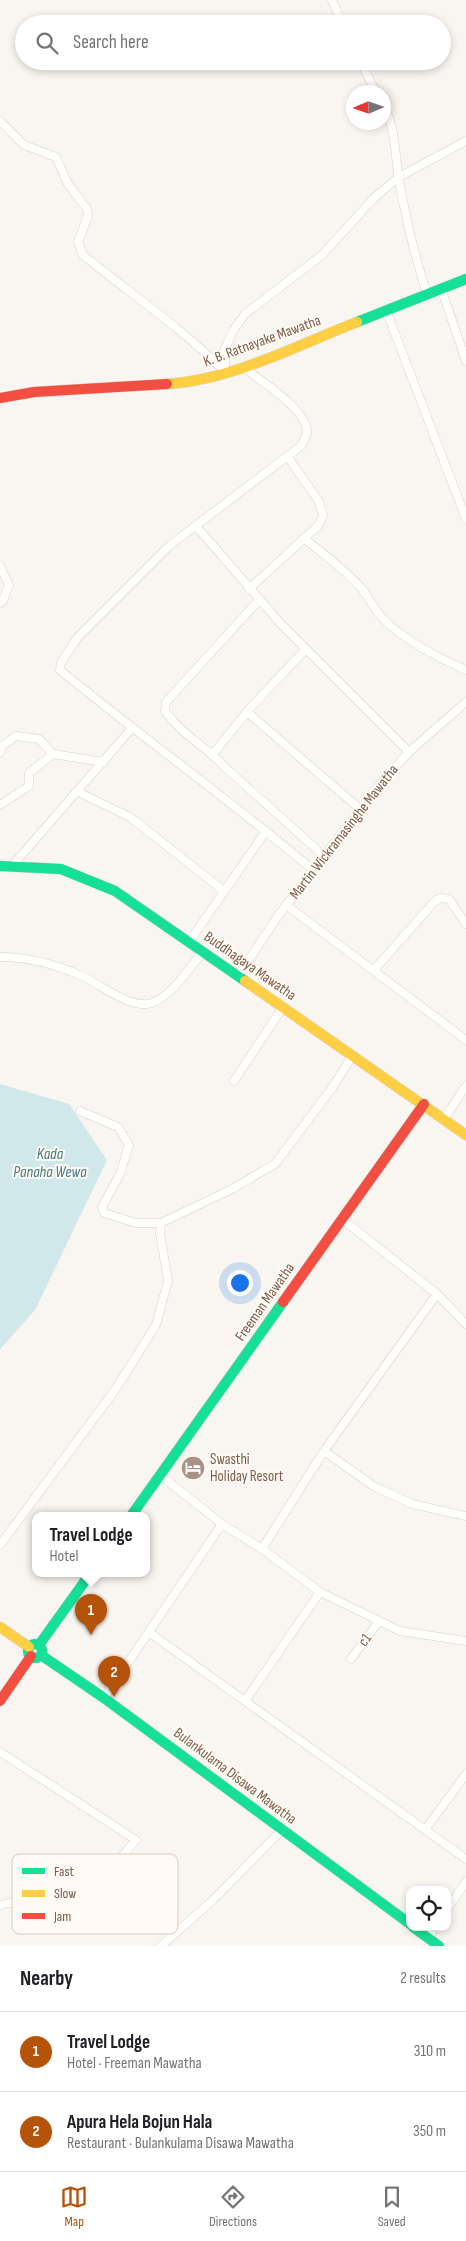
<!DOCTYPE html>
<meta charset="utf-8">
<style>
:root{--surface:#fff;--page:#f2f2f2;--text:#202124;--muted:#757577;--line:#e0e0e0;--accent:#b45309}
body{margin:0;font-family:"Sofia Sans Condensed",sans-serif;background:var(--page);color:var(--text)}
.controls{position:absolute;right:15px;bottom:15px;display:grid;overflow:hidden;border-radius:10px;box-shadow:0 2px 8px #0003}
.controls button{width:45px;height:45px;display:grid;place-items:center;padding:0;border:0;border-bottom:1px solid var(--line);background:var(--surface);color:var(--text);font:25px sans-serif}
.compass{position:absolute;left:346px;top:85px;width:45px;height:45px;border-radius:50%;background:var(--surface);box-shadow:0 2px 8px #0003;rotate:268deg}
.you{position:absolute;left:239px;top:1282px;width:18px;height:18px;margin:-12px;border:4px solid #fff;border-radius:50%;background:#1a73e8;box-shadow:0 0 0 8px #1a73e833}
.badge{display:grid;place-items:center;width:32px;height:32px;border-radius:50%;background:var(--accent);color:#fff;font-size:16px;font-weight:700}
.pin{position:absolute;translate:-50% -41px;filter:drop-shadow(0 1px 2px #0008)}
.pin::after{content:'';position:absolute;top:26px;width:18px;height:15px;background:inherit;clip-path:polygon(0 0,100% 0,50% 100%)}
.popup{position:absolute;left:32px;top:1512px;width:118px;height:65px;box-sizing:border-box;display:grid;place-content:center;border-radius:10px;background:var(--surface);filter:drop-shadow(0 1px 4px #0005);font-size:16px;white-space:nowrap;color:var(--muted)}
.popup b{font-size:19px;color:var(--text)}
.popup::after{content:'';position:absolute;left:50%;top:100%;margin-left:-10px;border:10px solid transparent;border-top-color:var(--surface)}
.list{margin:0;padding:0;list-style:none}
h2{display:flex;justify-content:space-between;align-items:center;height:65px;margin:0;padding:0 20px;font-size:21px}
h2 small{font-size:16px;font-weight:400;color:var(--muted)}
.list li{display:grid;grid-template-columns:32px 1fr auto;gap:15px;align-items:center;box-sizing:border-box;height:80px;padding:0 20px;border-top:1px solid var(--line)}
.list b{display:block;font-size:19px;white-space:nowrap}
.list p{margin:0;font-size:16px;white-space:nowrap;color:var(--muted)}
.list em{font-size:16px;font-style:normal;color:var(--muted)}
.icon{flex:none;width:28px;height:28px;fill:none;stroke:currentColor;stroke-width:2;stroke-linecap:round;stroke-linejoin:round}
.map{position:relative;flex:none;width:466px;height:1946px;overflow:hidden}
.search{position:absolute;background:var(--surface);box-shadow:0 2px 8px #0003;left:15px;right:15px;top:15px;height:55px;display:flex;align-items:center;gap:12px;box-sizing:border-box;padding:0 18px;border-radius:28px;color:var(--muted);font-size:19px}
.sheet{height:225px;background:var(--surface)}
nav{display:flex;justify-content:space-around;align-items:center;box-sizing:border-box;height:70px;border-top:1px solid var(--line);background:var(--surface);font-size:14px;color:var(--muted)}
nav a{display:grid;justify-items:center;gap:2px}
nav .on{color:var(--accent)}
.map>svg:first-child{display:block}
.water{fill:#d0e8ea}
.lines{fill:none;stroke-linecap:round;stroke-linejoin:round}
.street-casing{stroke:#d7d1cb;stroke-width:9}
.fast-casing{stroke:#d9d2cb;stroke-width:11}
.slow-casing{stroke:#d9d2cb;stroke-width:11}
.jam-casing{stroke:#d9d2cb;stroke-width:11}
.street{stroke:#fefefd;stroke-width:8}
.fast{stroke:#16e098;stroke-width:10}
.slow{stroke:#ffcf43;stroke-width:10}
.jam{stroke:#f24e42;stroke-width:10}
.labels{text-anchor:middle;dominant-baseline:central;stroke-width:4;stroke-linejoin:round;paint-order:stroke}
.street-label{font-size:15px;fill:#7a5c4d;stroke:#fffaf3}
.poi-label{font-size:15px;fill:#7a5c4d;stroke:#fffaf3;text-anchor:start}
.water-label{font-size:16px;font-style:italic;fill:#437c86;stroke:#fffaf3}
.key{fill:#fffaf3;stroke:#d7cbc1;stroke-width:1}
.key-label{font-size:14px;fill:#7a5c4d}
</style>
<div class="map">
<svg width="466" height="1946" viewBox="0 0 466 1946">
<rect width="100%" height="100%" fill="#f9f5f0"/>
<path class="water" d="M0,1084L69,1104L107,1160L35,1310L0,1349Z"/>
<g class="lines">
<g class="street-casing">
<g id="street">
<path d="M332,0L342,24"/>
<path d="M360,61L376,92"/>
<path d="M384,106C396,130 395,155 399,181C406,219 415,257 427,294"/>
<path d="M0,121L24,145L56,157L68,184L87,209L88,216L78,242L83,255C131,294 182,328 225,372"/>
<path d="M441,288L466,361"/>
<path d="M386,310L466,519"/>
<path d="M243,367C259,380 307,409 307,432C307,436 303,441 301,446L169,546L77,638L61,663L60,670C143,738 231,801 313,870"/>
<path d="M225,372V349L234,329L245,314L322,255L375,197L399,177L466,141"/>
<path d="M196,526L281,624L409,752"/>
<path d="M304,538C323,554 346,570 362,589C368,597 373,606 379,614C398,637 439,658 466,670"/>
<path d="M0,566L9,585L3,601L0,603"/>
<path d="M249,589L319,525L323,515L318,500L287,456"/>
<path d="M259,600L166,702L165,711C182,735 208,748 227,769L324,856"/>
<path d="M247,712L360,809"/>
<path d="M0,753L2,746L16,736L39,739L53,754"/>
<path d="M213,754L251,707L306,649"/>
<path d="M78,792L130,817L224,891"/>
<path d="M0,805L29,786V773L53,754L103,762"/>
<path d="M12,866L132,728"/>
<path d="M286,905L466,1040"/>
<path d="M189,942L266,831"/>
<path d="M0,957C27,957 57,965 82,976C100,984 131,1010 152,1003C174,994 188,969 203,952"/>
<path d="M374,970L435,901L440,898L449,899L466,924"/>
<path d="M238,976L278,916L374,791L409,752L466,702"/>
<path d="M234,1081L283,1007"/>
<path d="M80,1111L118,1127L129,1145L120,1174L102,1207L104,1213L136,1223H161"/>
<path d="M444,1119L466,1086"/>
<path d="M342,1219L437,1294L466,1324"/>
<path d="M324,1451L375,1487L412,1504L466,1516"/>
<path d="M160,1475L222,1524L262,1549L320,1592L400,1631L466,1641"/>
<path d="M0,1545L115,1390L156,1325L168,1281L160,1233L161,1223L232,1189L275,1164L332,1088L353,1055"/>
<path d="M262,1549L324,1451L437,1294"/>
<path d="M150,1633L466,1859"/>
<path d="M351,1659L379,1621"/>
<path d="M104,1698L222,1524"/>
<path d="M245,1701L320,1592"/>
<path d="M0,1752L136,1840C127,1850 118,1863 107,1871C78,1891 34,1898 0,1905"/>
<path d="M425,1830L466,1774"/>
<path d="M447,1909L466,1882"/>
<path d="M428,1938L435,1927"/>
<path d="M161,1946L213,1900L282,1830"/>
</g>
</g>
<g class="fast-casing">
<g id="fast">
<path d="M357,322L466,279"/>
<path d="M0,866L61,869L115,891L245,981"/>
<path d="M131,1516L283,1302"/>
<circle cx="35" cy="1651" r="7"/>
<path d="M39,1645L90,1574"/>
<path d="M41,1655L104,1698L410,1924"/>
<path d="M413,1927L439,1946"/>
</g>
</g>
<g class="slow-casing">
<g id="slow">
<path d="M167,384C232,380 298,345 357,322"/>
<path d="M245,981L466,1135"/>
<path d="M0,1627L29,1647"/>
</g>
</g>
<g class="jam-casing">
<g id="jam">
<path d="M0,398L34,392L167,384"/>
<path d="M283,1302L424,1104"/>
<path d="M0,1701L31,1656"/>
</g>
</g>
<use href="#street" class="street"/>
<use href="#fast" class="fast"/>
<use href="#slow" class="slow"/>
<use href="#jam" class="jam"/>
</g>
<defs>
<g id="hotel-disc" transform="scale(1.25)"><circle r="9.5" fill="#a69286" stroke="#fffaf3"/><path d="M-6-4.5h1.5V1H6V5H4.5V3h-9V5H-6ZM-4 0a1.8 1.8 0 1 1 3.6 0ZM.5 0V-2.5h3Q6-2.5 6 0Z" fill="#fff"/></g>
</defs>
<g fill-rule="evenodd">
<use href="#hotel-disc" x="193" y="1468"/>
</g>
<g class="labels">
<g class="street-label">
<text transform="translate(262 341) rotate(-20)">K. B. Ratnayake Mawatha</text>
<text transform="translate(344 832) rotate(-52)">Martin Wickramasinghe Mawatha</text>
<text transform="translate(250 966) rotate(35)">Buddhagaya Mawatha</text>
<text transform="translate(265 1302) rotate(-55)">Freeman Mawatha</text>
<text transform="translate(365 1640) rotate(-54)">c1</text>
<text transform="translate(235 1776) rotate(37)">Bulankulama Disawa Mawatha</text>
</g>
<g class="poi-label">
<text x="210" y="1459">Swasthi<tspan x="210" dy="17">Holiday Resort</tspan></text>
</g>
<g class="water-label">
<text x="50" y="1154">Kada<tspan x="50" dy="18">Panaha Wewa</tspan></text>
</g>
</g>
<rect x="12" y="1854" width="166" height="80" rx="8" class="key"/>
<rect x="22" y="1868" width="23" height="6" fill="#16e098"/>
<rect x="22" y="1890" width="23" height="7" fill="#ffcf43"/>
<rect x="22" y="1913" width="23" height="6" fill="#f24e42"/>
<g class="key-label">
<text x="54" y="1876">Fast</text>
<text x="54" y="1898">Slow</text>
<text x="54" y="1921">Jam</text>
</g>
</svg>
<div class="controls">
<button><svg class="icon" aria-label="locate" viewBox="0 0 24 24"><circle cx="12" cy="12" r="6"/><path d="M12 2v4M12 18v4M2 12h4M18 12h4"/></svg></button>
</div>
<svg class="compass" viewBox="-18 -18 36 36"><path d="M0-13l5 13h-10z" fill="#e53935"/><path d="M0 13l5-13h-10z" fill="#757577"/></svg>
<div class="you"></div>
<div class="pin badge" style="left:91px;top:1635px">1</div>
<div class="popup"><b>Travel Lodge</b>Hotel</div>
<div class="pin badge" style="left:114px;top:1697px">2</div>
<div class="search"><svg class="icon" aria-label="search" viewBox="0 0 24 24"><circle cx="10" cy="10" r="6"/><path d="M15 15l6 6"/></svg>Search here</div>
</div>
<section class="sheet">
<h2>Nearby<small>2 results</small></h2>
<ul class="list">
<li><span class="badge">1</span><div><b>Travel Lodge</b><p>Hotel · Freeman Mawatha</p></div><em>310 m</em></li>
<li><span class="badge">2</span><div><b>Apura Hela Bojun Hala</b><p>Restaurant · Bulankulama Disawa Mawatha</p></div><em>350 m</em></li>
</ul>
</section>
<nav>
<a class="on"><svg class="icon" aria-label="map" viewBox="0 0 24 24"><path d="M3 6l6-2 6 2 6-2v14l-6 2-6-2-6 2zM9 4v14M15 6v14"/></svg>Map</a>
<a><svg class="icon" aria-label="directions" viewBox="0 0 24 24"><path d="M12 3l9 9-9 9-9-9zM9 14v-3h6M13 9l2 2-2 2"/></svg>Directions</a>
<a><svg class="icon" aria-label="saved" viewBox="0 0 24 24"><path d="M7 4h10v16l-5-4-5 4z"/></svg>Saved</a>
</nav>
